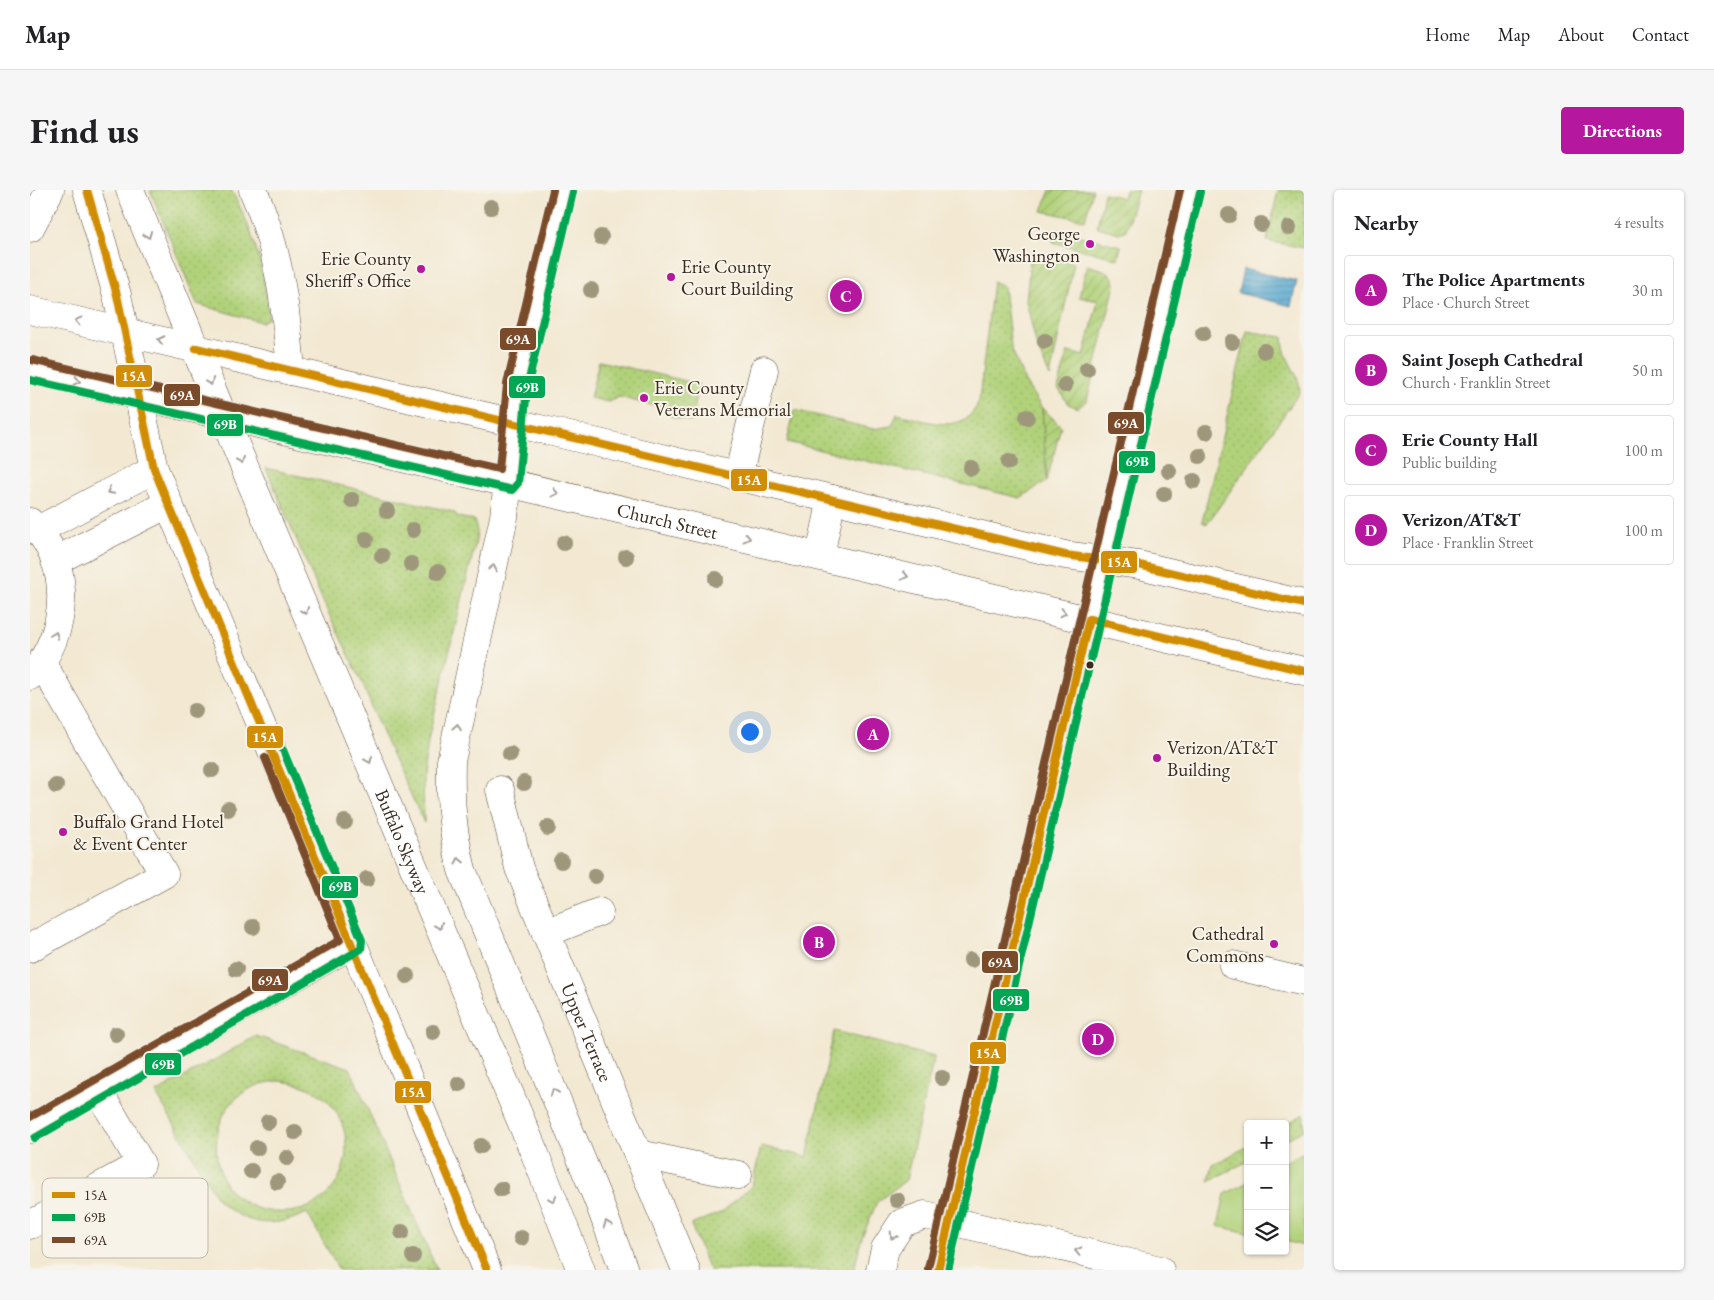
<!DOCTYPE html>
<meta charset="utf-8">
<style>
:root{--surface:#fff;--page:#f6f6f6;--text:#202124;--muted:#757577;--line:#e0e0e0;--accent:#b5179e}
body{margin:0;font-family:"EB Garamond",serif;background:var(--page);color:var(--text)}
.controls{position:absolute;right:15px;bottom:15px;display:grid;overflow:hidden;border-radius:5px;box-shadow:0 1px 4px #0004}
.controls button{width:45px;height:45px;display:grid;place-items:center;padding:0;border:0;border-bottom:1px solid var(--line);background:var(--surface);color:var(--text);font:25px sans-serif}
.you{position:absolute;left:719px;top:541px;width:18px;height:18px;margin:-12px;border:4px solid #fff;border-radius:50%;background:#1a73e8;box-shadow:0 0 0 8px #1a73e833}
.badge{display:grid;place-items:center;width:32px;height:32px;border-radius:50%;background:var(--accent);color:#fff;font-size:16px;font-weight:700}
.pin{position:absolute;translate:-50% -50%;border:2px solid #fff;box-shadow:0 1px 5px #0006}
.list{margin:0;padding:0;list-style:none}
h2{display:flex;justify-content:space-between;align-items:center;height:65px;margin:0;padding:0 20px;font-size:21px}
h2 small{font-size:16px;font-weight:400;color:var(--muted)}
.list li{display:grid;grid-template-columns:32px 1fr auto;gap:15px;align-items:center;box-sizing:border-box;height:70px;margin:0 10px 10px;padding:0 10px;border:1px solid var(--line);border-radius:5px}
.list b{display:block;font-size:19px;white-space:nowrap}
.list p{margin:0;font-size:16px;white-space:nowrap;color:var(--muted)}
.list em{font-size:16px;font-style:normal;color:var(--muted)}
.icon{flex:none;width:28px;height:28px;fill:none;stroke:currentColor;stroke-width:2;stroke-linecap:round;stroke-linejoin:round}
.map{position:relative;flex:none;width:1274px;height:1080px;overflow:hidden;border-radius:5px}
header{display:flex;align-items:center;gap:30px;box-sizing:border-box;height:70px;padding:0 25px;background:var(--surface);border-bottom:1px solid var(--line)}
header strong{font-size:24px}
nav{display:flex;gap:28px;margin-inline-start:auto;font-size:18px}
.intro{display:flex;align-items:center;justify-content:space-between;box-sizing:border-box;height:120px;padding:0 30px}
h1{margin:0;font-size:35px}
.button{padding:12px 22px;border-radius:5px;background:var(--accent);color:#fff;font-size:18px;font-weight:700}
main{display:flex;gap:30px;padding:0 30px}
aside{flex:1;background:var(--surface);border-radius:5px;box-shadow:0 1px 4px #0004}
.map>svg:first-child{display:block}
.grass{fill:url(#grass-dots);stroke:#767e4c;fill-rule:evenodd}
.park{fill:#b1d27a;stroke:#767e4c}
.garden{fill:url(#garden-furrows);stroke:#767e4c}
.water{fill:url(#water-rules);stroke:#486877}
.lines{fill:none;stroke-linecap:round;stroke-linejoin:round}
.minor-casing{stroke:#574739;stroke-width:29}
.major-casing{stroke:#574739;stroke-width:29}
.highway-casing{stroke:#574739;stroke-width:29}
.minor{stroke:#fff;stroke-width:28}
.major{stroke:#fff;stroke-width:28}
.highway{stroke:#fff;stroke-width:28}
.bus-1-casing{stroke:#f7f3e8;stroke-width:11}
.bus-2-casing{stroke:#f7f3e8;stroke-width:11}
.bus-3-casing{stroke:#f7f3e8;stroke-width:11}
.bus-1{stroke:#d18d06;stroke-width:8}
.bus-2{stroke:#00a651;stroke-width:8}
.bus-3{stroke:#7a4b2a;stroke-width:8}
.tree{fill:#9e977c}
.oneway{stroke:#a79f9a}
.poi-dot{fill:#b5179e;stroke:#f7f3e8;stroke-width:2}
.bus-dot{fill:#3b2a1e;stroke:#f7f3e8;stroke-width:2}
.labels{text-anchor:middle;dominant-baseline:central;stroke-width:4;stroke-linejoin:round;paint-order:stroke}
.poi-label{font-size:19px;fill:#3b2a1e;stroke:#f7f3e8;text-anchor:start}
.street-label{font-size:19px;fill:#3b2a1e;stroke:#f7f3e8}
.key{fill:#f7f3e8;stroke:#bfb7ab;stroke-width:1}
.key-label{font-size:14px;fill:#3b2a1e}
.line-badge{stroke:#f7f3e8;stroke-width:2}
.badge-label{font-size:14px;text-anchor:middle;font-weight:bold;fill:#fff}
</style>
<header>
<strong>Map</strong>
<nav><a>Home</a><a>Map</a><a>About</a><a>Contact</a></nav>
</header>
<div class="intro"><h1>Find us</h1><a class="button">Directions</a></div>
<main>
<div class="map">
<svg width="1274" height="1080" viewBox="0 0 1274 1080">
<defs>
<pattern id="grass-dots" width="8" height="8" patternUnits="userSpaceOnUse" patternTransform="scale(1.25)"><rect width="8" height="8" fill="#b1d27a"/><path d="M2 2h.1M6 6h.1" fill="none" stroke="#99b469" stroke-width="1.8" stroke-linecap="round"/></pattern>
<pattern id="garden-furrows" width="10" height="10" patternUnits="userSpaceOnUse" patternTransform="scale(1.25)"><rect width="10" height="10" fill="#b1d27a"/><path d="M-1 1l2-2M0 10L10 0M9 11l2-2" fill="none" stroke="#99b469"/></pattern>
<pattern id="water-rules" width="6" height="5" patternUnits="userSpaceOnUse" patternTransform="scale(1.25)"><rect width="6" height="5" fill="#56a7d0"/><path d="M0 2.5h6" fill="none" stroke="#4888a8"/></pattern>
</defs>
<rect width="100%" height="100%" fill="#f7f3e8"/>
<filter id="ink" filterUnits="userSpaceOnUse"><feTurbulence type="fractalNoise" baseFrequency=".02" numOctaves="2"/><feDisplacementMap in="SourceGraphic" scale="10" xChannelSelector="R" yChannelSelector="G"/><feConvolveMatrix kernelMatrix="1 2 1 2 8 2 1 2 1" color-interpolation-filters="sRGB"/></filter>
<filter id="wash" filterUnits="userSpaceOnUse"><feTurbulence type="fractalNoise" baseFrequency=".0096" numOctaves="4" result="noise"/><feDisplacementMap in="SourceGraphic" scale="20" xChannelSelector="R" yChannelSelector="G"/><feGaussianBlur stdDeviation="1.12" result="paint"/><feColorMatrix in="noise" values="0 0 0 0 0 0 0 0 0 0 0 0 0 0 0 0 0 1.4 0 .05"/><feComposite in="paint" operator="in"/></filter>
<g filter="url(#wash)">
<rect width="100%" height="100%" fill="#f3e9d3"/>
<g class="grass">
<path d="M120,0H201C224,40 235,83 239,128L231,132L167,114Z"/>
<path d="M1248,0H1274V58L1237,51Z"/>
<path d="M963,91L974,97L981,157L995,192L1012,218L1017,291L990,308L757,252L764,220L843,239L862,236L867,224C897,230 934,248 949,211Z"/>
<path d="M1217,141L1253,147C1253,172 1270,181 1270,202L1177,334L1172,332Z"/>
<path d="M569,171L669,194L662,232L640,226L636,219L589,207L578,212L560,208Z"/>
<path d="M236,278L424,322L428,327L444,330L447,341L446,351L399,546L393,584L394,633L352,543L331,490L295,416Z"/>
<path d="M804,841L904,867L876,990L847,1012L831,1050L824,1080H679L661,1035L692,1022L722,996L731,956L777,967Z"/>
<path d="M226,846L320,878L407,1080H309L277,1023C243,1039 216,1036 188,1010L126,903ZM248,891C348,897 332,1036 238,1021C221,1019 200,1005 193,989C178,954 188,911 226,896C232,893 241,892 248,891Z"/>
<path d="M1274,924V940L1255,950V935Z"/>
<path d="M1218,956V971L1179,991L1183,975Z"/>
</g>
<g class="park">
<path d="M1274,962V1056L1255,1051V972Z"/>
<path d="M1218,992V1043L1188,1036L1195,1004Z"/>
</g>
<g class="garden">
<path d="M1020,0H1063L1055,30L1012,21Z"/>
<path d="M1095,0H1108L1096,40L1089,43L1067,37L1074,3L1093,8Z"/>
<path d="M1026,40L1091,56L1088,69L1023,52Z"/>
<path d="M1001,61L1044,73L1020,187L1007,157L996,111Z"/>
<path d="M1057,75C1069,79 1084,80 1085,95L1057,211L1048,218L1038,214L1028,198L1038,162L1054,166L1068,111L1049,107Z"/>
<path d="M1012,218L1031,236L1017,291Z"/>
</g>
<path class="water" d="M1213,79L1267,91L1261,116L1208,103Z"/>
</g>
<g filter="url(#ink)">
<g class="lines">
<g class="minor-casing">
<g id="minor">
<path d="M57,0L87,105L124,279L323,754L457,1080"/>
<path d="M223,0C249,58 256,118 261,181"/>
<path d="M708,286L734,180"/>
<path d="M0,332C44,372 39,446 0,486"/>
<path d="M8,340L124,279"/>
<path d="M790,365L802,309"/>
<path d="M25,371L138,314"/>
<path id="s1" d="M470,600L489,678L656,1080"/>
<path d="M516,743L569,722"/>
<path d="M0,758L134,684L12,473"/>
<path d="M1203,775L1274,792"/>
<path d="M0,939L323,754"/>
<path d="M609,964L708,985"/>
<path d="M0,1035L111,974L68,900"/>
<path d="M850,1080L855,1059L872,1033L895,1025L1130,1080"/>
<path d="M908,1080L1160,0"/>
</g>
</g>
<g class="major-casing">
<g id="major">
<path d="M100,0L193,226"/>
<path d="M0,38L20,0"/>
<path d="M478,291L487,196L533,0"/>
</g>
</g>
<g class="highway-casing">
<g id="highway">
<path d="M0,120L527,243L1035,365L1109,375L1274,414"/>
<path id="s2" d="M0,180L1274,481"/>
<path id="s3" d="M193,226L505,964L551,1080"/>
<path d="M478,291L474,327L421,571C420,614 422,639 432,680L568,1010L594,1080"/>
</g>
</g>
<use href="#minor" class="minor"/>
<use href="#major" class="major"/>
<use href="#highway" class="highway"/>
<g class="bus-1-casing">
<g id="bus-1">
<path d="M57,0L87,105L124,279L457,1080"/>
<path d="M166,158L1035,365L1109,375L1274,414"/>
<path d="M908,1080L1059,429L1274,481"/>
</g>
</g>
<g class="bus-2-casing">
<g id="bus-2">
<path d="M0,190L482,300L488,293L497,198L543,2"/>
<path d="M5,948L331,759L332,750L253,560"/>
<path d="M918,1080L1170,2"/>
</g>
</g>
<g class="bus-3-casing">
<g id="bus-3">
<path d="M2,170L469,279L477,194L523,0"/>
<path d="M0,927L310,750L235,568"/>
<path d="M898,1078L1150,0"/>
</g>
</g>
<use href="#bus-1" class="bus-1"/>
<use href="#bus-2" class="bus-2"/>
<use href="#bus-3" class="bus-3"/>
</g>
<g class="tree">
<circle cx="461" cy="17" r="8"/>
<circle cx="1199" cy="25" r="8"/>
<circle cx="1231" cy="34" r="8"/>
<circle cx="1259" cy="38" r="8"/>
<circle cx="571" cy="47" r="8"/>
<circle cx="561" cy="100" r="8"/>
<circle cx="1173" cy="143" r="8"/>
<circle cx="1015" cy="151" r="8"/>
<circle cx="1202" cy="152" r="8"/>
<circle cx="1234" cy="161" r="8"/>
<circle cx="1057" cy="179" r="8"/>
<circle cx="1035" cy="195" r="8"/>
<circle cx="997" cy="227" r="8"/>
<circle cx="1176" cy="242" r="8"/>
<circle cx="1170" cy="266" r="8"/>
<circle cx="979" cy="272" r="8"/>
<circle cx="941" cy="278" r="8"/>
<circle cx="1139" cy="281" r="8"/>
<circle cx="1164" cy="291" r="8"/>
<circle cx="1134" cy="304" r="8"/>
<circle cx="322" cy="310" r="8"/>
<circle cx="357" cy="321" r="8"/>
<circle cx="383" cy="340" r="8"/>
<circle cx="336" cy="349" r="8"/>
<circle cx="534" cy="353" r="8"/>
<circle cx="352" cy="366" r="8"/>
<circle cx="596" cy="367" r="8"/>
<circle cx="381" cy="374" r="8"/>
<circle cx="408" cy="382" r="8"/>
<circle cx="686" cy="389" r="8"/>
<circle cx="165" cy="521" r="8"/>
<circle cx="480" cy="564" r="8"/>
<circle cx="182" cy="580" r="8"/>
<circle cx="494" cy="593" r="8"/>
<circle cx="26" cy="596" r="8"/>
<circle cx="198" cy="619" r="8"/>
<circle cx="315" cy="632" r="8"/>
<circle cx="518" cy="638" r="8"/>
<circle cx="531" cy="671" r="8"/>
<circle cx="565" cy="686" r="8"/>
<circle cx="337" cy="689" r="8"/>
<circle cx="223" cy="737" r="8"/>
<circle cx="941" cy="770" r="8"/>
<circle cx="206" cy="779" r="8"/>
<circle cx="377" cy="786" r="8"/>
<circle cx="403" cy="842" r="8"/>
<circle cx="86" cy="844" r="8"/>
<circle cx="912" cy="888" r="8"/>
<circle cx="429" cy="894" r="8"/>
<circle cx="238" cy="932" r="8"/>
<circle cx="265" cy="942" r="8"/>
<circle cx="451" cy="956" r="8"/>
<circle cx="227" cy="958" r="8"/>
<circle cx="257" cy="968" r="8"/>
<circle cx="221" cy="981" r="8"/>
<circle cx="247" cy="992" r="8"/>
<circle cx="471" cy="999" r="8"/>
<circle cx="867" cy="1010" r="8"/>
<circle cx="372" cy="1042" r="8"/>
<circle cx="491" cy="1048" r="8"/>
<circle cx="383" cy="1066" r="8"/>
</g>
<defs><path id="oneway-chevron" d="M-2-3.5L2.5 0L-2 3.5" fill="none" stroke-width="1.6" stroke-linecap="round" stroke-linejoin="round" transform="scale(1.25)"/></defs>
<g class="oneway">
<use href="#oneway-chevron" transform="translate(118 45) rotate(68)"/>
<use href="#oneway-chevron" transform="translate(48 131) rotate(-167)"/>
<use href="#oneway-chevron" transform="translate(131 150) rotate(-168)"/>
<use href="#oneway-chevron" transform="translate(47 191) rotate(13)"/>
<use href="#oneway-chevron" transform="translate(180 192) rotate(68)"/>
<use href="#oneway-chevron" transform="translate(211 271) rotate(67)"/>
<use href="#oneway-chevron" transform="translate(80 301) rotate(152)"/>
<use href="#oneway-chevron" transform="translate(525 303) rotate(13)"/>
<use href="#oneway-chevron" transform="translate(717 348) rotate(13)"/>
<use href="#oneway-chevron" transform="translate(463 378) rotate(-77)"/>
<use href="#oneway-chevron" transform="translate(875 386) rotate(13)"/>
<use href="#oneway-chevron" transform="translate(275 421) rotate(67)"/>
<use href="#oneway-chevron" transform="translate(1033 423) rotate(13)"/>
<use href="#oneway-chevron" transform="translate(25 445) rotate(-69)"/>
<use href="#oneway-chevron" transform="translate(427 537) rotate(-80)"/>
<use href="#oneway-chevron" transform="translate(339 570) rotate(67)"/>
<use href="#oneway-chevron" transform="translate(429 671) rotate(-104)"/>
<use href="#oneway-chevron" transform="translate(409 736) rotate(67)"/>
<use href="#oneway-chevron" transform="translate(524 902) rotate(-112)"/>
<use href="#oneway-chevron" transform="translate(523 1009) rotate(68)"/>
<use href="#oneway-chevron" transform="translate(577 1034) rotate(-110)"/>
<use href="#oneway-chevron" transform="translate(863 1046) rotate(123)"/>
<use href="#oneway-chevron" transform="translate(1048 1061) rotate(-167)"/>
</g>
</g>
<g class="poi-dot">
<circle cx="1060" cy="54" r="5"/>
<circle cx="391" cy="79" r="5"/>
<circle cx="641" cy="87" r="5"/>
<circle cx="614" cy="208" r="5"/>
<circle cx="1127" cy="568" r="5"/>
<circle cx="33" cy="642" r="5"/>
<circle cx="1244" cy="754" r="5"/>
</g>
<circle class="bus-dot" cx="1060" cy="475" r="4.5"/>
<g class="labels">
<g class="poi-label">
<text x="1050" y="43" text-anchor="end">George<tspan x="1050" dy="22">Washington</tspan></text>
<text x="381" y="68" text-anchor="end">Erie County<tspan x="381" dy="22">Sheriff's Office</tspan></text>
<text x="651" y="76">Erie County<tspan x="651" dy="22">Court Building</tspan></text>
<text x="624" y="197">Erie County<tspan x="624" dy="22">Veterans Memorial</tspan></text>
<text x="1137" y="557">Verizon/AT&amp;T<tspan x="1137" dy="22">Building</tspan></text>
<text x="43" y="631">Buffalo Grand Hotel<tspan x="43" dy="22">&amp; Event Center</tspan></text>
<text x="1234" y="743" text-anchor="end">Cathedral<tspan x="1234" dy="22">Commons</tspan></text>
</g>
<g class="street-label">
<text stroke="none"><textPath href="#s2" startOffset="655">Church Street</textPath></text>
<text stroke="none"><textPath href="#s3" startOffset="462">Buffalo Skyway</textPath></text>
<text stroke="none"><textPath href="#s1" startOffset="258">Upper Terrace</textPath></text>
</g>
</g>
<rect x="12" y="988" width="166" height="80" rx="8" class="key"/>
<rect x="22" y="1002" width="23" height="6" fill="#d18d06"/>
<rect x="22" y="1024" width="23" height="7" fill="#00a651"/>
<rect x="22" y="1047" width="23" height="6" fill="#7a4b2a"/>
<g class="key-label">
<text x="54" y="1010">15A</text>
<text x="54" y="1032">69B</text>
<text x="54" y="1055">69A</text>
</g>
<g class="line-badge">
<rect x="469" y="137" width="38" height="24" rx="5" fill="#7a4b2a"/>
<rect x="85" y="174" width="38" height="24" rx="5" fill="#d18d06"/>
<rect x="478" y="185" width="38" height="24" rx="5" fill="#00a651"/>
<rect x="133" y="193" width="38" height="24" rx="5" fill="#7a4b2a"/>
<rect x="1077" y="221" width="38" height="24" rx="5" fill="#7a4b2a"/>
<rect x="176" y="223" width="38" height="24" rx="5" fill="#00a651"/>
<rect x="1088" y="260" width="38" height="24" rx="5" fill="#00a651"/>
<rect x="700" y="278" width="38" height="24" rx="5" fill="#d18d06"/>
<rect x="1070" y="360" width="38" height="24" rx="5" fill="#d18d06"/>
<rect x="216" y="535" width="38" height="24" rx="5" fill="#d18d06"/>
<rect x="291" y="685" width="38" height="24" rx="5" fill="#00a651"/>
<rect x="951" y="760" width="38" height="24" rx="5" fill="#7a4b2a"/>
<rect x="221" y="778" width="38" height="24" rx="5" fill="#7a4b2a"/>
<rect x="962" y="798" width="38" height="24" rx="5" fill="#00a651"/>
<rect x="939" y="851" width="38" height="24" rx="5" fill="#d18d06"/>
<rect x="114" y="862" width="38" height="24" rx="5" fill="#00a651"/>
<rect x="364" y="890" width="38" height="24" rx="5" fill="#d18d06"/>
</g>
<g class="badge-label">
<text x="488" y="154">69A</text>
<text x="104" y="191">15A</text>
<text x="497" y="202">69B</text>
<text x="152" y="210">69A</text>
<text x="1096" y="238">69A</text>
<text x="195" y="239">69B</text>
<text x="1107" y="276">69B</text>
<text x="719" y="295">15A</text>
<text x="1089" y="377">15A</text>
<text x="235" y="552">15A</text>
<text x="310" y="701">69B</text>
<text x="970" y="777">69A</text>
<text x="240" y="795">69A</text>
<text x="981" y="815">69B</text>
<text x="958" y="868">15A</text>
<text x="133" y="879">69B</text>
<text x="383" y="907">15A</text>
</g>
</svg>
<div class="controls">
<button>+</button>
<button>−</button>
<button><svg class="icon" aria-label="layers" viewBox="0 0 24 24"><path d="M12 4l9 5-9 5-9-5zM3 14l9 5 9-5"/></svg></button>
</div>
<div class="you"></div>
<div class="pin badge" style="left:843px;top:544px">A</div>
<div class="pin badge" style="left:789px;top:752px">B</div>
<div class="pin badge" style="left:816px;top:106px">C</div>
<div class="pin badge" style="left:1068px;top:849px">D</div>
</div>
<aside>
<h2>Nearby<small>4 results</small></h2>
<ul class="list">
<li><span class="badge">A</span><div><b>The Police Apartments</b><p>Place · Church Street</p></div><em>30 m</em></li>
<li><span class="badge">B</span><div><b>Saint Joseph Cathedral</b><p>Church · Franklin Street</p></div><em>50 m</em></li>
<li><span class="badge">C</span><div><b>Erie County Hall</b><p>Public building</p></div><em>100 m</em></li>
<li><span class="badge">D</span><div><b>Verizon/AT&amp;T</b><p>Place · Franklin Street</p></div><em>100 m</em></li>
</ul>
</aside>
</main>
